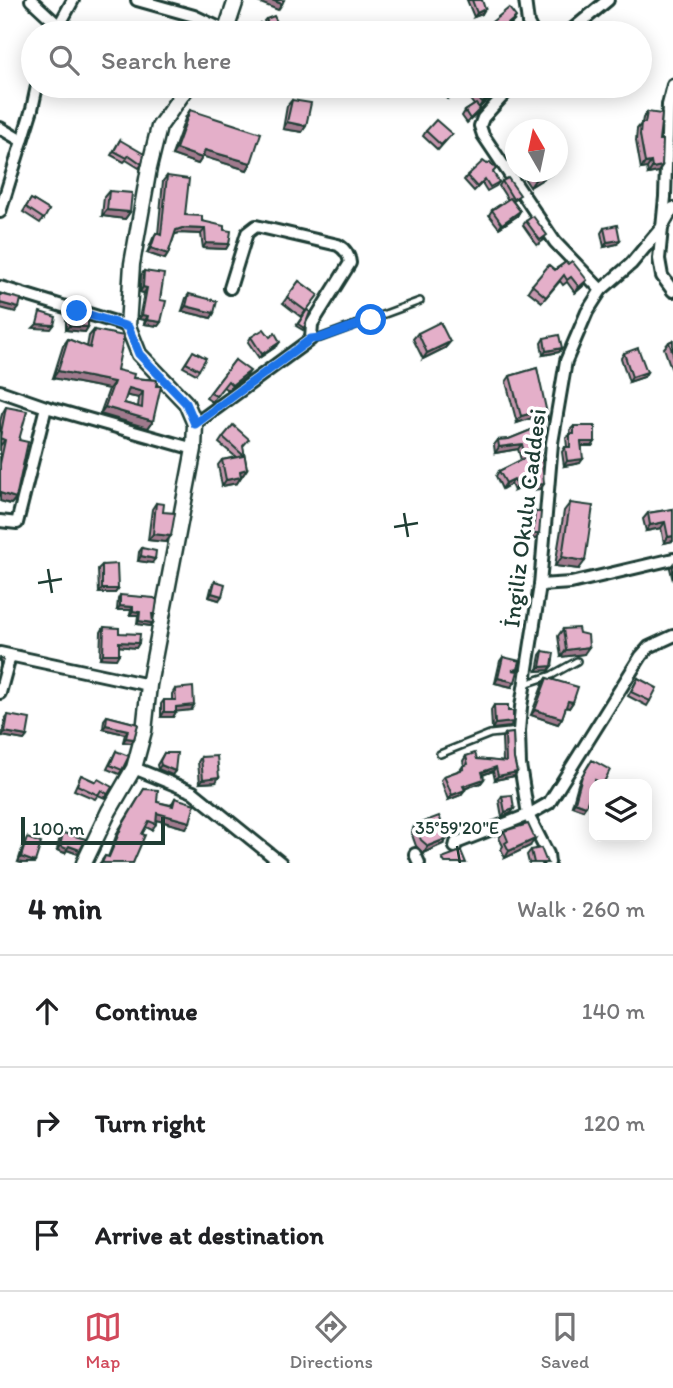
<!DOCTYPE html>
<meta charset="utf-8">
<style>
:root{--surface:#fff;--page:#f6f6f6;--text:#202124;--muted:#757577;--line:#e0e0e0;--accent:#d1495b}
body{margin:0;font-family:Itim,sans-serif;background:var(--page);color:var(--text)}
.controls{position:absolute;right:21px;bottom:21px;display:grid;overflow:hidden;border-radius:14px;box-shadow:0 4px 18px #0003}
.controls button{width:63px;height:63px;display:grid;place-items:center;padding:0;border:0;border-bottom:2px solid var(--line);background:var(--surface);color:var(--text);font:35px sans-serif}
.compass{position:absolute;left:505px;top:119px;width:63px;height:63px;border-radius:50%;background:var(--surface);box-shadow:0 4px 18px #0003;rotate:351deg}
.scale{position:absolute;left:21px;bottom:18px;width:144px;box-sizing:border-box;padding-left:7px;border:4px solid #1f3d34;border-top:0;font-size:19px;line-height:24px;white-space:nowrap;color:#1f3d34;-webkit-text-stroke:5px #fff;paint-order:stroke}
.stop{position:absolute;width:21px;height:21px;margin:-16px;border:5px solid #1a73e8;border-radius:50%;background:#fff}
.stop.end{background:#1a73e8;border-color:#fff;box-shadow:0 2px 7px #0008}
.list{margin:0;padding:0;list-style:none}
h2{display:flex;justify-content:space-between;align-items:center;height:91px;margin:0;padding:0 28px;font-size:30px}
h2 small{font-size:23px;font-weight:400;color:var(--muted)}
.list li{display:grid;grid-template-columns:46px 1fr auto;gap:21px;align-items:center;box-sizing:border-box;height:112px;padding:0 28px;border-top:2px solid var(--line)}
.list b{display:block;font-size:26px;white-space:nowrap}
.list em{font-size:23px;font-style:normal;color:var(--muted)}
.icon{flex:none;width:38px;height:38px;fill:none;stroke:currentColor;stroke-width:2;stroke-linecap:round;stroke-linejoin:round}
.map{position:relative;flex:none;width:673px;height:863px;overflow:hidden}
.search{position:absolute;background:var(--surface);box-shadow:0 4px 18px #0003;left:21px;right:21px;top:21px;height:77px;display:flex;align-items:center;gap:18px;box-sizing:border-box;padding:0 24px;border-radius:38px;color:var(--muted);font-size:26px}
.sheet{height:427px;background:var(--surface)}
nav{display:flex;justify-content:space-around;align-items:center;box-sizing:border-box;height:98px;border-top:2px solid var(--line);background:var(--surface);font-size:19px;color:var(--muted)}
nav a{display:grid;justify-items:center;gap:4px}
nav .on{color:var(--accent)}
.map>svg:first-child{display:block}
.lines{fill:none;stroke-linecap:round;stroke-linejoin:round}
.service-casing{stroke:#1f3d34;stroke-width:10}
.minor-casing{stroke:#1f3d34;stroke-width:16}
.tertiary-casing{stroke:#1f3d34;stroke-width:19}
.service{stroke:#fff;stroke-width:5}
.minor{stroke:#fff;stroke-width:10}
.tertiary{stroke:#fff;stroke-width:14}
.wall{fill:#c496ad;stroke:#1f3d34;stroke-width:2;fill-rule:evenodd}
.shaded-wall{fill:#a07a8d;stroke:#1f3d34;stroke-width:2}
.building{fill:#e4afc9;stroke:#1f3d34;stroke-width:2;fill-rule:evenodd}
.route{stroke:#1a73e8;stroke-width:9}
.ticks{fill:none;stroke:#1f3d34;stroke-width:2.5}
.labels{text-anchor:middle;dominant-baseline:central;stroke-width:7;stroke-linejoin:round;paint-order:stroke}
.street-label{font-size:24px;fill:#1f3d34;stroke:#fff}
.ticks-label{font-size:18px;text-anchor:middle;fill:#1f3d34;stroke:#fff;stroke-width:7;stroke-linejoin:round;paint-order:stroke}
</style>
<div class="map">
<svg width="673" height="863" viewBox="0 0 673 863">
<rect width="100%" height="100%" fill="#fff"/>
<filter id="ink" filterUnits="userSpaceOnUse"><feTurbulence type="fractalNoise" baseFrequency=".0143" numOctaves="2"/><feDisplacementMap in="SourceGraphic" scale="14" xChannelSelector="R" yChannelSelector="G"/><feConvolveMatrix kernelMatrix="1 2 1 2 8 2 1 2 1" color-interpolation-filters="sRGB"/></filter>
<g filter="url(#ink)">
<g class="lines">
<g class="service-casing">
<g id="service">
<path d="M311,339L320,338L420,301"/>
<path d="M525,684L552,675L577,661"/>
<path d="M440,754L490,734L519,731"/>
</g>
</g>
<g class="minor-casing">
<g id="minor">
<path d="M31,0L58,25"/>
<path d="M137,0L194,16L226,31"/>
<path d="M525,0L528,23L533,33"/>
<path d="M55,33L73,0"/>
<path d="M568,33L608,0"/>
<path d="M673,85L668,105L665,197L659,259L662,276L673,291"/>
<path d="M512,86L483,118L480,126L483,135L555,242L601,290"/>
<path d="M0,128L22,141"/>
<path d="M0,212L32,109L37,86"/>
<path d="M0,287L128,326"/>
<path d="M0,391L46,407L194,449"/>
<path d="M195,424L311,339L312,324L350,263C349,254 345,249 338,245L256,226L247,233L230,288"/>
<path d="M0,521L17,523L46,407"/>
<path d="M540,585L571,583L673,559"/>
<path d="M0,653L149,685"/>
<path d="M0,693L10,656"/>
<path d="M134,768L193,792L281,863"/>
<path d="M455,847L456,843L528,815L549,803L641,656L649,647L673,636"/>
<path d="M415,854L419,863"/>
<path d="M549,863L548,854L528,815L520,765L519,731L521,707L540,585L552,443L566,361L587,312L601,290L631,264L662,227L673,208"/>
</g>
</g>
<g class="tertiary-casing">
<g id="tertiary">
<path d="M225,33L236,0"/>
<path d="M84,863L109,811L134,768L144,731L149,685L194,449L195,424L186,403L139,354L128,326L132,264L149,168L159,127L188,86"/>
</g>
</g>
<use href="#service" class="service"/>
<use href="#minor" class="minor"/>
<use href="#tertiary" class="tertiary"/>
</g>
<g class="wall">
<path d="M467,0H482V14L474,17Z"/>
<path d="M266,19L278,24L276,27L269,30L264,21Z"/>
<path d="M513,22L500,33H488L485,30L488,25Z"/>
<path d="M446,86H460L448,99L441,92Z"/>
<path d="M470,87L493,95L479,108L480,109L477,114L467,123L462,116L465,111L474,105L466,94Z"/>
<path d="M292,100L306,126L302,132L283,129L287,106Z"/>
<path d="M190,110L251,163L247,170L203,156L198,164L172,155L186,116Z"/>
<path d="M647,112L659,140L658,172L648,174L647,168L641,169L636,141L637,129L642,123L643,118Z"/>
<path d="M426,131L452,134L438,150L423,136Z"/>
<path d="M120,140L142,164L139,168L126,160L124,162L111,155Z"/>
<path d="M520,172H552L551,174L530,187Z"/>
<path d="M493,173L499,182L496,186L487,191L482,183L474,191L464,180L467,176Z"/>
<path d="M167,176L185,215L224,230L229,244L226,249L203,248L201,234L179,233L175,234L168,254L165,259L147,253L153,238L156,233L158,234L163,181Z"/>
<path d="M502,181L517,199L513,201L520,211L517,216L499,228L489,215L492,210L508,200L499,186Z"/>
<path d="M109,191L130,212L125,219L102,216L104,197Z"/>
<path d="M31,199L49,210L40,223L23,212Z"/>
<path d="M526,221L544,240L537,245L523,225Z"/>
<path d="M604,228L617,244L604,247L601,233Z"/>
<path d="M566,262L583,286L575,293L567,282L563,285L560,281L542,302L528,291L532,285Z"/>
<path d="M144,271L160,300L161,322L158,326L144,324L145,320L139,319L144,293L140,292L141,275Z"/>
<path d="M299,281L318,295L301,317L283,303Z"/>
<path d="M189,294L214,313L211,318L182,311L186,298Z"/>
<path d="M307,310L304,328L303,330L296,326Z"/>
<path d="M70,316L88,327L85,332L66,330V320Z"/>
<path d="M94,330L117,370L133,378L157,380L153,421L148,428L100,414L109,389L53,378L63,346L68,339L87,347L89,336ZM126,395L139,398L138,407L124,403Z"/>
<path d="M418,333L450,342L445,348L423,359L413,339Z"/>
<path d="M251,337H270L277,346L259,358L248,342Z"/>
<path d="M544,338L562,348L559,352L543,355L541,343Z"/>
<path d="M673,340V367L671,368L664,348L669,342Z"/>
<path d="M624,353L647,372L644,377L629,382L621,358Z"/>
<path d="M190,356L199,370L196,374L183,367Z"/>
<path d="M235,360L246,377L228,390L223,387L212,402L206,398Z"/>
<path d="M537,368L544,425L535,427L532,418L517,423L506,382L510,376Z"/>
<path d="M6,407L19,440L16,498L11,504L0,501V421L2,414Z"/>
<path d="M574,426L595,442L592,446H582L580,463L564,466L562,452L565,447H567L566,438L571,434L570,430Z"/>
<path d="M531,430L544,484L540,489L525,490V486L514,491L511,484L502,489L496,476L499,471L521,460L518,449L495,453L494,445L498,440L509,439Z"/>
<path d="M223,437L243,447L247,469L243,475L241,476V477L237,483L222,486L218,465L222,460L236,457L219,443Z"/>
<path d="M156,503L163,512L166,542L148,540L152,509Z"/>
<path d="M570,503L579,569L555,566L564,511Z"/>
<path d="M673,509V541L664,543L661,528L646,531L643,519L648,513Z"/>
<path d="M535,512L539,534L536,539L530,538L532,516Z"/>
<path d="M142,548L152,563L138,561L139,552Z"/>
<path d="M673,564V581L670,568Z"/>
<path d="M102,565L118,589L115,593H99L98,569Z"/>
<path d="M215,581L219,600L209,597L212,585Z"/>
<path d="M120,595L152,617L153,623L150,626L137,624L138,615H130L131,610H117L118,599Z"/>
<path d="M104,627L119,633L139,643L136,648L119,646L116,659L100,658L101,632Z"/>
<path d="M563,629L579,633L584,654L561,657L558,636Z"/>
<path d="M543,651L549,670L537,671L540,655Z"/>
<path d="M503,657L518,669L512,687L495,683L500,661Z"/>
<path d="M547,678L573,702L569,708L566,707L562,718L558,724L531,715L543,684Z"/>
<path d="M638,678L650,701L647,706L628,696Z"/>
<path d="M175,689L191,710L176,711L173,717H161V704L164,700H172V694Z"/>
<path d="M494,705L508,711L510,727L492,729L491,710Z"/>
<path d="M8,715L27,736L24,740L2,736L5,719Z"/>
<path d="M107,716L138,724L134,739L131,743L123,742L125,734L103,729L104,720Z"/>
<path d="M505,734L514,759L517,772L514,776L495,780L493,771L483,775L484,779L481,783L464,789L461,795L448,800L441,780L444,776L460,770L463,766L464,765L463,761L466,756L477,759L503,762L502,738Z"/>
<path d="M116,751L122,770L119,774L107,769Z"/>
<path d="M164,753L175,771L172,775L158,769L157,765Z"/>
<path d="M201,757L216,782L200,783L198,762Z"/>
<path d="M589,764L603,784H594L583,810L572,806L579,781Z"/>
<path d="M81,775L96,782L112,787L105,798L98,795L95,799L74,790Z"/>
<path d="M144,789L157,802L171,805L175,798L186,828L156,820V824L152,830L146,827L142,834L133,863H100L105,856L108,857L118,831Z"/>
<path d="M502,796L514,809L511,813L502,817L499,800Z"/>
<path d="M415,825L443,844L423,853L416,846L411,832Z"/>
<path d="M504,831L530,846L505,858L501,849L503,846L499,838Z"/>
<path d="M63,833L78,854L67,850L65,853L57,850L60,836Z"/>
<path d="M27,838L35,862L34,863H22L18,862L24,843Z"/>
<path d="M531,850L547,863H529L527,855Z"/>
</g>
<g class="shaded-wall">
<path d="M253,0H272L282,4L278,10Z"/>
<path d="M485,9L482,14L474,17L477,13Z"/>
<path d="M516,17L513,22L500,33H497Z"/>
<path d="M498,88L493,95L478,109L482,103Z"/>
<path d="M287,122L306,126L302,132L283,129Z"/>
<path d="M176,149L202,158L198,164L172,155Z"/>
<path d="M205,150L251,163L247,170L201,156Z"/>
<path d="M651,162L647,168L641,169L645,163Z"/>
<path d="M662,166L658,172L648,174L652,168Z"/>
<path d="M549,172H552L551,174L530,187L535,180Z"/>
<path d="M107,210L130,212L125,219L102,216Z"/>
<path d="M520,211L517,216L499,228L502,224Z"/>
<path d="M182,228L205,229L201,234L179,233L173,235L176,230Z"/>
<path d="M620,240L617,244L604,247L607,242Z"/>
<path d="M206,243L229,244L226,249L203,248Z"/>
<path d="M151,248L168,254L165,259L147,253Z"/>
<path d="M587,280L583,286L575,293L579,287Z"/>
<path d="M143,287L147,288L144,293L140,292Z"/>
<path d="M0,303L19,308L16,312L0,308Z"/>
<path d="M186,306L214,313L211,318L182,311Z"/>
<path d="M142,315L148,316L145,320L139,319Z"/>
<path d="M147,320L161,322L158,326L144,324Z"/>
<path d="M37,324L54,325L51,329L33,328Z"/>
<path d="M69,326L88,327L85,332L66,330Z"/>
<path d="M280,342L277,346L259,358L262,354Z"/>
<path d="M450,342L445,348L423,359L427,353Z"/>
<path d="M562,348L559,352L543,355L546,351Z"/>
<path d="M58,371L114,382L109,389L53,378Z"/>
<path d="M250,371L246,377L228,390L232,385Z"/>
<path d="M647,372L644,377L629,382L632,377Z"/>
<path d="M129,388L143,392L139,398L124,395Z"/>
<path d="M105,407L153,421L148,428L100,414Z"/>
<path d="M537,412L532,418L517,423L521,416Z"/>
<path d="M548,418L544,425L535,427L539,421Z"/>
<path d="M0,438L5,440L0,446Z"/>
<path d="M581,442H595L592,446H578Z"/>
<path d="M522,444L518,449L495,453L499,447Z"/>
<path d="M583,459L580,463L564,466L567,461Z"/>
<path d="M247,469L243,475L236,476L240,471Z"/>
<path d="M241,477L237,483L222,486L226,480Z"/>
<path d="M514,479L511,484L502,489L506,483Z"/>
<path d="M529,480L525,486L514,491L517,486Z"/>
<path d="M544,484L540,489L525,490L529,485Z"/>
<path d="M0,493L16,498L11,504L0,501Z"/>
<path d="M665,522L661,528L646,531L650,525Z"/>
<path d="M153,534L171,536L166,542L148,540Z"/>
<path d="M533,534H539L536,539L530,538Z"/>
<path d="M673,536V541L664,543L668,537Z"/>
<path d="M141,556L155,559L152,563L138,561Z"/>
<path d="M562,557L585,561L579,569L555,566Z"/>
<path d="M102,589H118L115,593H99Z"/>
<path d="M212,593L222,596L219,600L209,597Z"/>
<path d="M120,606L133,607L131,610H117Z"/>
<path d="M133,611L140,612L138,615H130Z"/>
<path d="M139,621L153,623L150,626L137,624Z"/>
<path d="M119,642L139,643L136,648L116,646Z"/>
<path d="M589,647L584,654L561,657L566,650Z"/>
<path d="M103,654H119L116,659L100,658Z"/>
<path d="M552,666L549,670L537,671L540,667Z"/>
<path d="M498,678L515,682L512,687L495,683Z"/>
<path d="M568,701L573,702L569,708L564,706Z"/>
<path d="M194,705L191,710L173,712L176,707Z"/>
<path d="M535,710L562,718L558,724L531,715Z"/>
<path d="M164,712H176L173,717H161Z"/>
<path d="M513,722L510,727L492,729L495,724Z"/>
<path d="M106,725L128,730L125,734L103,729Z"/>
<path d="M5,732L27,736L24,740L2,736Z"/>
<path d="M126,738L134,739L131,743L123,742Z"/>
<path d="M161,765L175,771L172,775L158,769Z"/>
<path d="M496,767L493,771L479,776L482,772Z"/>
<path d="M517,772L514,776L495,780L498,776Z"/>
<path d="M219,777L216,782L200,783L203,779Z"/>
<path d="M484,779L481,783L460,790L463,786Z"/>
<path d="M465,790L461,795L448,800L452,795Z"/>
<path d="M575,802L586,806L583,810L572,806Z"/>
<path d="M514,809L511,813L502,817L505,812Z"/>
<path d="M157,813L190,822L186,828L153,819Z"/>
<path d="M448,838L443,844L423,853L428,846Z"/>
<path d="M535,839L530,846L505,858L509,851Z"/>
<path d="M60,846H69L80,850L78,854L67,850L65,853L57,850Z"/>
<path d="M21,857L35,862L34,863H22L18,862Z"/>
</g>
<g class="building">
<path d="M272,0H284L282,4Z"/>
<path d="M472,0H482L485,9L477,13Z"/>
<path d="M509,8L516,17L497,33H495L488,25Z"/>
<path d="M274,16L278,24L270,28L266,19Z"/>
<path d="M260,23L274,33H253Z"/>
<path d="M446,86H459L451,94L445,88Z"/>
<path d="M472,86H496L498,88L482,103L470,87Z"/>
<path d="M292,100L311,103L306,126L287,122Z"/>
<path d="M476,104L480,109L470,119L465,111Z"/>
<path d="M190,110L261,133L251,163L205,150L202,158L176,149Z"/>
<path d="M647,112L662,114L659,140H663L662,166L652,168L651,162L645,163L640,135L641,123H645Z"/>
<path d="M436,120L452,134L441,145L426,131Z"/>
<path d="M120,140L144,154L142,164L129,155L127,158L114,151Z"/>
<path d="M483,161L487,164L490,162L496,169L493,172L499,182L490,187L485,179L477,187L467,176Z"/>
<path d="M529,172H549L535,180Z"/>
<path d="M167,176L189,179L185,215L202,216V221L224,226V230L231,231L229,244L206,243L205,229L182,228L176,230L168,254L151,248L156,233L161,235Z"/>
<path d="M508,178L520,195L513,199L502,181Z"/>
<path d="M109,191L132,193L130,212L107,210Z"/>
<path d="M510,198L520,211L502,224L492,210Z"/>
<path d="M31,199L49,210L44,219L26,207Z"/>
<path d="M533,216L547,235L540,240L526,221Z"/>
<path d="M617,225L620,240L607,242L604,228Z"/>
<path d="M572,261L587,280L579,287L571,277L567,280L564,275L546,297L532,285L549,265L555,270L566,262L568,264Z"/>
<path d="M144,271L164,274L160,300L166,301L161,322L147,320L148,316L142,315L147,288L143,287Z"/>
<path d="M299,281L318,295L306,311L287,297Z"/>
<path d="M0,294L21,299L19,308L0,303Z"/>
<path d="M189,294L217,301L214,313L186,306Z"/>
<path d="M307,310L310,312L304,328L298,324Z"/>
<path d="M40,312L56,317L54,325L37,324Z"/>
<path d="M70,316L88,317V327L69,326Z"/>
<path d="M440,322L450,342L427,353L418,333Z"/>
<path d="M264,329L270,337L275,333L280,342L262,354L251,337Z"/>
<path d="M94,330L124,336L117,370L134,374L133,378L157,380L156,386H161L153,421L105,407L114,382L58,371L68,339L90,348ZM129,388L143,392L142,408L124,403Z"/>
<path d="M559,335L562,348L546,351L544,338Z"/>
<path d="M673,340V354L669,342Z"/>
<path d="M638,348L647,372L632,377L624,353Z"/>
<path d="M193,351L206,358L199,370L186,363Z"/>
<path d="M235,360L250,371L232,385L228,381L216,396L210,393Z"/>
<path d="M537,368L548,418L539,421L537,412L521,416L510,376Z"/>
<path d="M6,407L27,411L19,440L28,442L16,498L0,493V464L5,440L0,438Z"/>
<path d="M233,425L249,439L243,446L247,469L240,471L241,477L226,480L222,460L244,456L223,437Z"/>
<path d="M574,426H595V442H581L583,459L567,461L565,447H570V434H574Z"/>
<path d="M531,430L541,449L544,484L529,485V480L517,486L514,479L506,483L499,471L525,458L522,444L499,447L498,440L509,439Z"/>
<path d="M156,503L164,504L163,512L175,513L171,536L153,534Z"/>
<path d="M570,503L593,506L585,561L562,557Z"/>
<path d="M673,509V536L668,537L665,522L650,525L648,513Z"/>
<path d="M535,512H541L539,534H533Z"/>
<path d="M142,548L156,551L155,559L141,556Z"/>
<path d="M117,564L118,589H102V565Z"/>
<path d="M215,581L225,584L222,596L212,593Z"/>
<path d="M120,595L154,598L157,600L155,614H152L153,623L139,621L140,612L133,611V607L120,606Z"/>
<path d="M104,627L119,628V633L140,634L139,643L119,642V654H103Z"/>
<path d="M578,628L579,633L588,635L589,647L566,650L563,629Z"/>
<path d="M543,651L554,653L552,666L540,667Z"/>
<path d="M503,657L520,661L518,669L512,670L518,671L515,682L498,678Z"/>
<path d="M0,658L3,659L0,669Z"/>
<path d="M547,678L578,687L573,702L568,701L562,718L535,710Z"/>
<path d="M638,678L657,688L650,701L631,692Z"/>
<path d="M193,687L194,705L176,707V712H164V700H176L175,689Z"/>
<path d="M494,705H508V711H513V722L495,724Z"/>
<path d="M8,715L30,719L27,736L5,732Z"/>
<path d="M107,716L138,724L134,739L126,738L128,730L106,725Z"/>
<path d="M513,733L514,759L517,772L498,776L496,767L482,772L484,779L463,786L465,790L452,795L444,776L464,769L463,766L468,764L466,756L475,753L477,759L506,762L505,734Z"/>
<path d="M116,751L129,756L122,770L110,765Z"/>
<path d="M164,753H177L175,771L161,765L160,761Z"/>
<path d="M217,756L219,777L203,779L201,757Z"/>
<path d="M592,760L610,770L603,784L595,780L586,806L575,802L582,776Z"/>
<path d="M81,775L96,782L98,779L112,787L108,794L101,790L98,795L77,785Z"/>
<path d="M144,789L158,790L157,802L173,806L175,798L195,804L190,822L157,813L156,824L149,821L142,834L145,835L133,863H102L105,856L109,857L122,826Z"/>
<path d="M512,795L514,809L505,812L502,796Z"/>
<path d="M439,816L448,838L428,846L421,840L415,825Z"/>
<path d="M528,824L535,839L509,851L505,843L508,841L504,831Z"/>
<path d="M63,833L86,839L80,850L69,846L67,849L60,846Z"/>
<path d="M27,838L41,843L35,862L21,857Z"/>
<path d="M541,848L547,863H534L531,850Z"/>
<path d="M461,851L466,863H445L442,858Z"/>
</g>
</g>
<g class="lines" filter="url(#ink)">
<path class="route" d="M77,311L128,327L139,354L186,403L195,424L311,339L320,338L371,320"/>
</g>
<path class="ticks" d="M404,513L408,537M394,527L418,523M48,569L52,593M38,583L62,579M457,846L460,863"/>
<g class="labels">
<g class="street-label">
<text transform="translate(524 518) rotate(-83)">İngiliz Okulu Caddesi</text>
</g>
</g>
<g class="ticks-label">
<text x="457" y="834">35°59'20"E</text>
</g>
</svg>
<div class="controls">
<button><svg class="icon" aria-label="layers" viewBox="0 0 24 24"><path d="M12 4l9 5-9 5-9-5zM3 14l9 5 9-5"/></svg></button>
</div>
<svg class="compass" viewBox="-18 -18 36 36"><path d="M0-13l5 13h-10z" fill="#e53935"/><path d="M0 13l5-13h-10z" fill="#757577"/></svg>
<div class="scale">100 m</div>
<div class="stop" style="left:371px;top:320px"></div>
<div class="stop end" style="left:77px;top:311px"></div>
<div class="search"><svg class="icon" aria-label="search" viewBox="0 0 24 24"><circle cx="10" cy="10" r="6"/><path d="M15 15l6 6"/></svg>Search here</div>
</div>
<section class="sheet">
<h2>4 min<small>Walk · 260 m</small></h2>
<ul class="list">
<li><svg class="icon" aria-label="ahead" viewBox="0 0 24 24"><path d="M12 20V5M6 11l6-6 6 6"/></svg><div><b>Continue</b></div><em>140 m</em></li>
<li><svg class="icon" aria-label="right" viewBox="0 0 24 24"><path d="M7 20v-9h11M14 6l5 5-5 5"/></svg><div><b>Turn right</b></div><em>120 m</em></li>
<li><svg class="icon" aria-label="arrive" viewBox="0 0 24 24"><path d="M6 21V4h12l-3 4 3 4H6"/></svg><div><b>Arrive at destination</b></div></li>
</ul>
</section>
<nav>
<a class="on"><svg class="icon" aria-label="map" viewBox="0 0 24 24"><path d="M3 6l6-2 6 2 6-2v14l-6 2-6-2-6 2zM9 4v14M15 6v14"/></svg>Map</a>
<a><svg class="icon" aria-label="directions" viewBox="0 0 24 24"><path d="M12 3l9 9-9 9-9-9zM9 14v-3h6M13 9l2 2-2 2"/></svg>Directions</a>
<a><svg class="icon" aria-label="saved" viewBox="0 0 24 24"><path d="M7 4h10v16l-5-4-5 4z"/></svg>Saved</a>
</nav>
